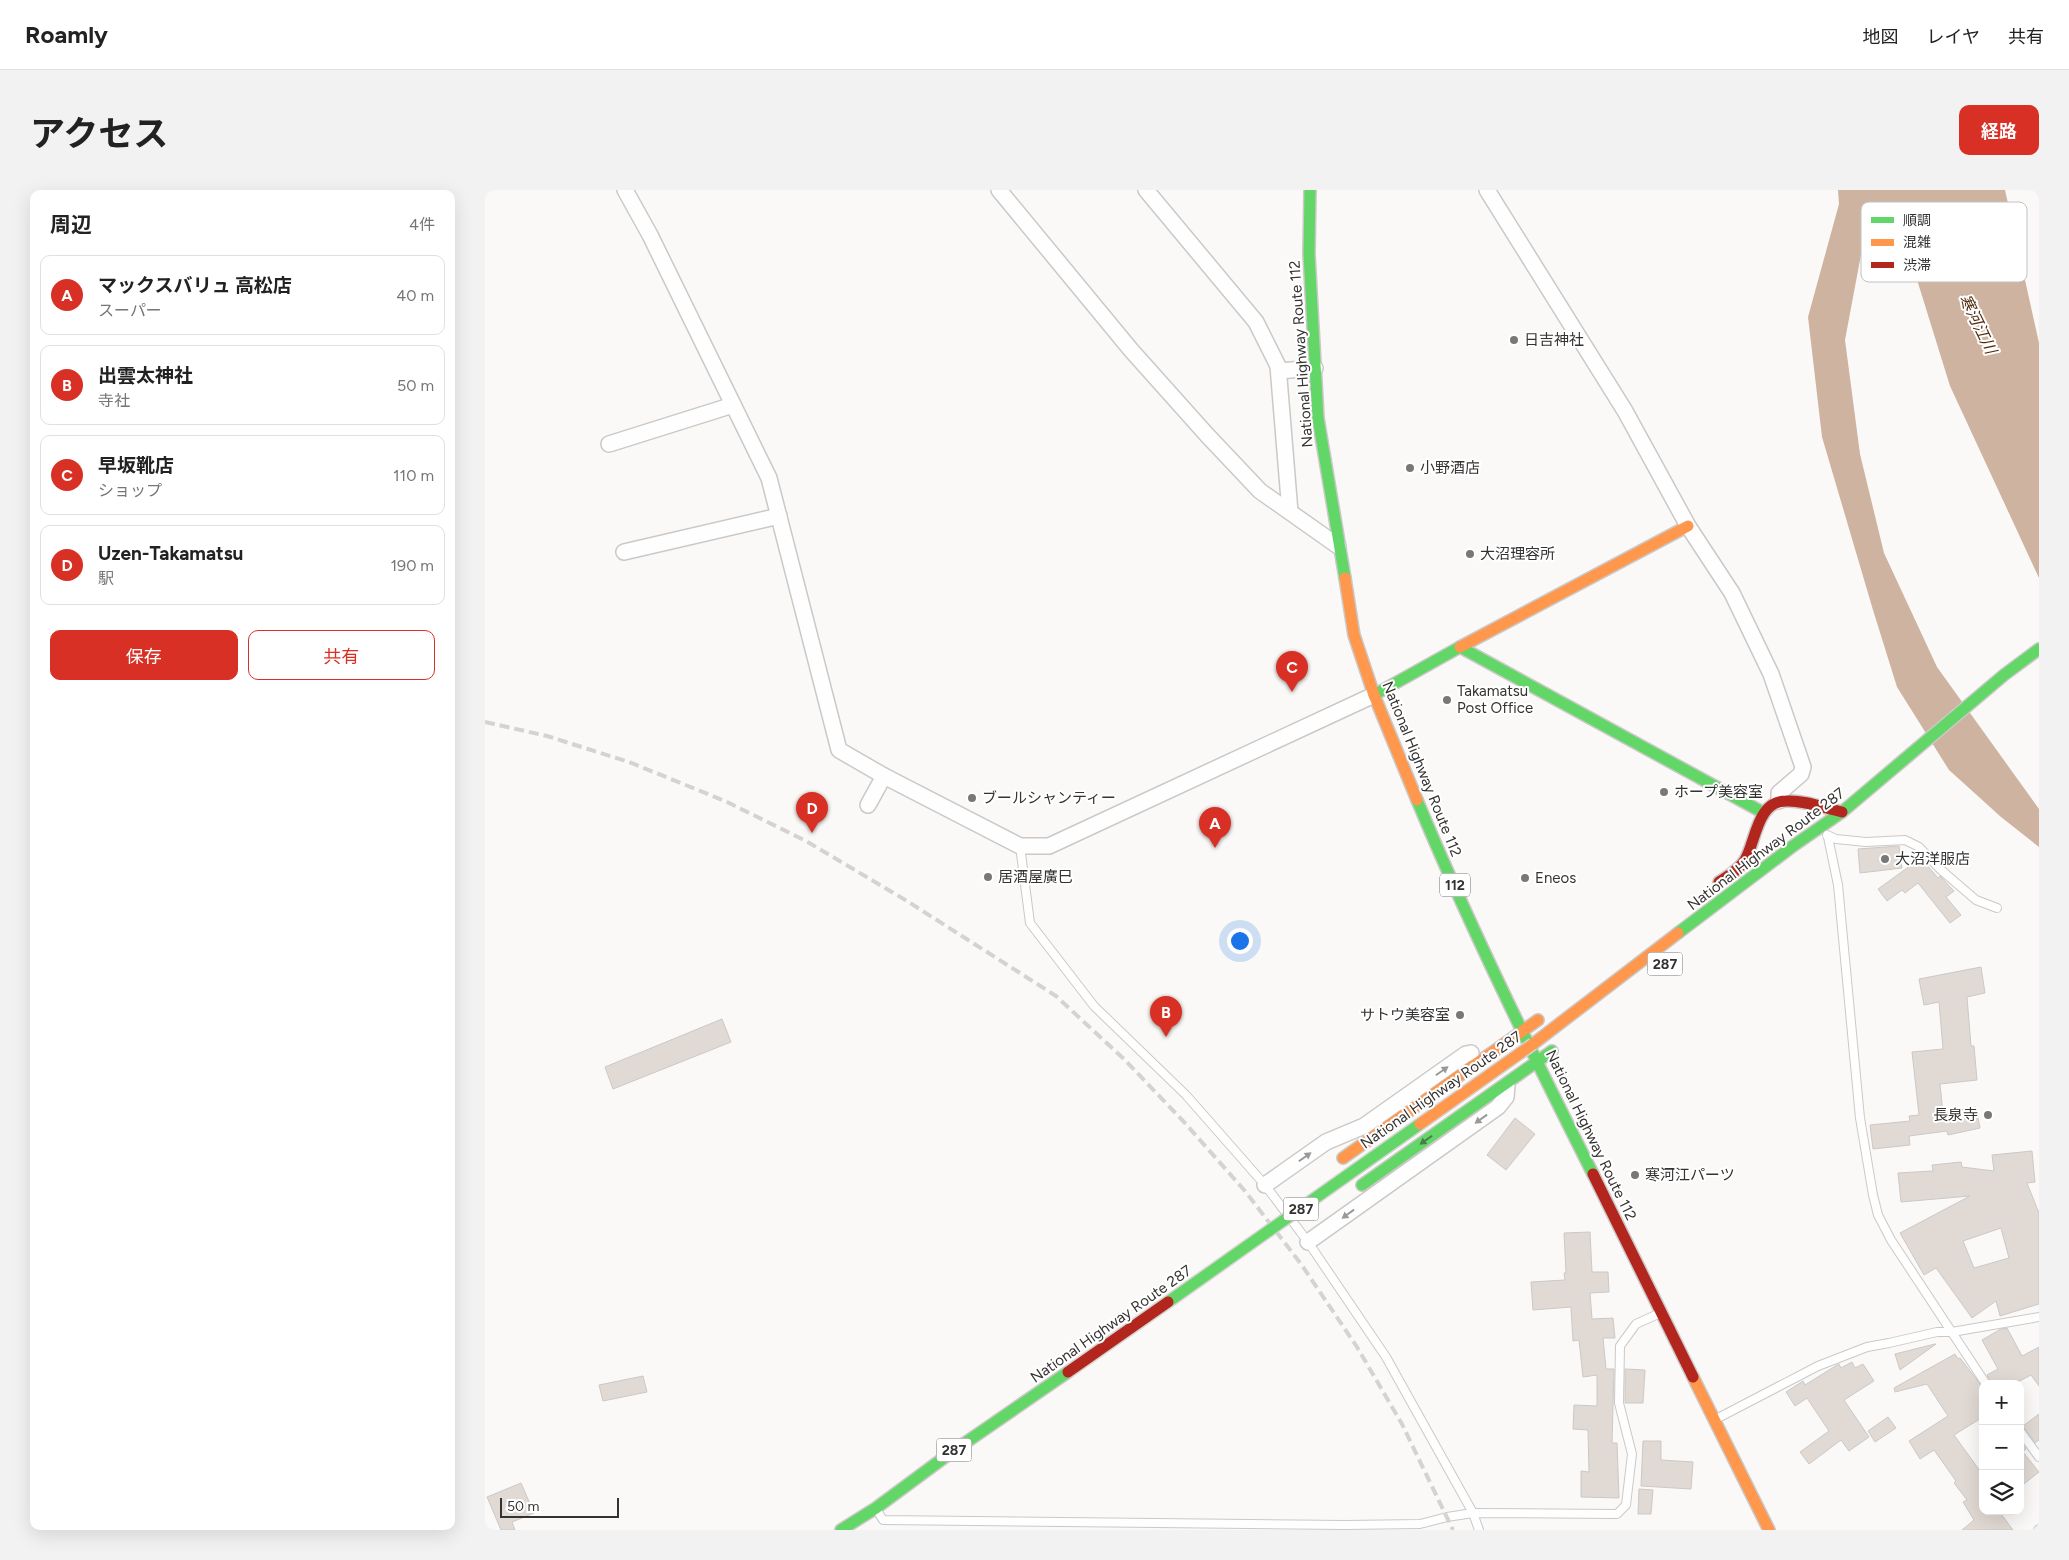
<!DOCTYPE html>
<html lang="ja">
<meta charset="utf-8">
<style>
:root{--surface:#fff;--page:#f2f2f2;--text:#222;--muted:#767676;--line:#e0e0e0;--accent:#d93025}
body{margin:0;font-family:Figtree,"Noto Sans JP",sans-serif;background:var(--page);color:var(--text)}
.controls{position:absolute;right:15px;bottom:15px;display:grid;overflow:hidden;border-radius:10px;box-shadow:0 5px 20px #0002}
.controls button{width:45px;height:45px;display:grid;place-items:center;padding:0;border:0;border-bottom:1px solid var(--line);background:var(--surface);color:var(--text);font:25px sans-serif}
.scale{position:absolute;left:15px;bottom:12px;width:119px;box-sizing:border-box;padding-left:5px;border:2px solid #353332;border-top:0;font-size:14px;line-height:18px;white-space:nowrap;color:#353332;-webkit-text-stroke:4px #fff;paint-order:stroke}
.you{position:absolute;left:754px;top:750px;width:18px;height:18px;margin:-12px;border:4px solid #fff;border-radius:50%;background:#1a73e8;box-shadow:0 0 0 8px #1a73e833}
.badge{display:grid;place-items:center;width:32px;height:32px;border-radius:50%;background:var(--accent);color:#fff;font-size:16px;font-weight:700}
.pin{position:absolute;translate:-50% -41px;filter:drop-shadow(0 1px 2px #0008)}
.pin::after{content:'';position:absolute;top:26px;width:18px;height:15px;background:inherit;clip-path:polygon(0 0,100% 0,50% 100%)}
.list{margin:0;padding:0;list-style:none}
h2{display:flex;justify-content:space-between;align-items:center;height:65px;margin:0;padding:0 20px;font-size:21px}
h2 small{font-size:16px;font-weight:400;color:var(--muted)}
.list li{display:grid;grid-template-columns:32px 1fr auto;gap:15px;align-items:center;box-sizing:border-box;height:80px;margin:0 10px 10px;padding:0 10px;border:1px solid var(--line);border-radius:10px}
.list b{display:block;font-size:19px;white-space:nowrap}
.list p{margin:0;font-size:16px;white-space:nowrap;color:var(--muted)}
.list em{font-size:16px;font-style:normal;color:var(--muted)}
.actions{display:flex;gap:10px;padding:15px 20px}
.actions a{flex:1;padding:11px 0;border:1px solid var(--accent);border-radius:10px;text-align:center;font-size:18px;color:var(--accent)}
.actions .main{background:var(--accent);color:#fff}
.icon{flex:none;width:28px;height:28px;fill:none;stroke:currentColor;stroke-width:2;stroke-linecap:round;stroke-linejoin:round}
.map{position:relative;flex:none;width:1554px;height:1340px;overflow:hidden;border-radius:10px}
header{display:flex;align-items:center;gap:30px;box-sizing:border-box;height:70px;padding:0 25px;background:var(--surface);border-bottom:1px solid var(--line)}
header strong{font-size:24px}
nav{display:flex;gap:28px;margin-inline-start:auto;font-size:18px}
.intro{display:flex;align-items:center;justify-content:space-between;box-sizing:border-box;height:120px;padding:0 30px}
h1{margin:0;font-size:35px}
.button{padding:12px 22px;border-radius:10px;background:var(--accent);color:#fff;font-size:18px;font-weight:700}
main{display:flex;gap:30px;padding:0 30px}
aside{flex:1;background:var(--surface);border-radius:10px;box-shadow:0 5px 20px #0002}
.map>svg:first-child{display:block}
.water{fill:#ceb3a1}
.building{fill:#e1d9d3;stroke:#cbc9c7;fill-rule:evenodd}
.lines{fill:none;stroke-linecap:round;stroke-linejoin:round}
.lane-casing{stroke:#cbc9c7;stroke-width:10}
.street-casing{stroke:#cbc9c7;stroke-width:18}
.fast-casing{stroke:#cbc9c7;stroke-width:14}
.slow-casing{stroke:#cbc9c7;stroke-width:14}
.jam-casing{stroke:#cbc9c7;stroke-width:14}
.lane{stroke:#fefefe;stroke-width:8}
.street{stroke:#fefefe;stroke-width:15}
.fast{stroke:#63d668;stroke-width:11}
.slow{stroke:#ff974d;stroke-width:11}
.jam{stroke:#b3261e;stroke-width:11}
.rail{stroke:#d3d3d2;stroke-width:4;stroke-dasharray:10 5;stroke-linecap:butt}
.fast-bridge-casing{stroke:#d5d4d3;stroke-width:14;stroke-linecap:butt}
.slow-bridge-casing{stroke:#d5d4d3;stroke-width:14;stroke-linecap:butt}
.jam-bridge-casing{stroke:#d5d4d3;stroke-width:14;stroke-linecap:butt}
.fast-bridge{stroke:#63d668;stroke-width:11}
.slow-bridge{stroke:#ff974d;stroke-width:11}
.jam-bridge{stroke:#b3261e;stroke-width:11}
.oneway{fill:#9a9898}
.oneway2{fill:#4a7c4a}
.poi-dot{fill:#7a7877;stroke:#fff;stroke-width:2}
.labels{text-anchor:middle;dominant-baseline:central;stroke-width:4;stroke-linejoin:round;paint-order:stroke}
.shield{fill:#fff;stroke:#727070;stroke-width:1}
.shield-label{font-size:14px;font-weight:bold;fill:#353332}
.poi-label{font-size:15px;fill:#353332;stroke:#fff;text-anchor:start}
.street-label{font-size:15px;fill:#353332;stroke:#fff}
.water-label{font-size:16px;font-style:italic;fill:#522d0e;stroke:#fff}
.key{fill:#fff;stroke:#c2c2c2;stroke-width:1}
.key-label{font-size:14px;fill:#353332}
</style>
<header>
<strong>Roamly</strong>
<nav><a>地図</a><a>レイヤ</a><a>共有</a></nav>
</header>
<div class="intro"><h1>アクセス</h1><a class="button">経路</a></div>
<main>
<aside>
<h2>周辺<small>4件</small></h2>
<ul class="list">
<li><span class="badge">A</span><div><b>マックスバリュ 高松店</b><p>スーパー</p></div><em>40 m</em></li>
<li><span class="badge">B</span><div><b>出雲太神社</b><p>寺社</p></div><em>50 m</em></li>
<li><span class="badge">C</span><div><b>早坂靴店</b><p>ショップ</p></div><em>110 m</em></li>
<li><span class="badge">D</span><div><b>Uzen-Takamatsu</b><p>駅</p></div><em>190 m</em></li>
</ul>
<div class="actions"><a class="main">保存</a><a>共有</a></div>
</aside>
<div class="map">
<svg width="1554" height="1340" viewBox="0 0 1554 1340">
<rect width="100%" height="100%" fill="#fbf9f7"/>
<path class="water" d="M1353,0H1520L1554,153V388L1465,196L1429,80L1381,38L1360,150L1375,264L1399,363L1452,477L1554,619V657L1516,627L1464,580L1412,497L1388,420L1337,247L1323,127L1354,14Z"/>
<g class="building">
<path d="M1414,656L1417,678L1375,683L1373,659Z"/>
<path d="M1436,668L1453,688L1455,686L1469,701L1461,707L1476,725L1465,733L1433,693L1420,703L1417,700L1402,711L1393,699Z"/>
<path d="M1496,777L1500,803L1482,807L1486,856H1489L1492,890L1455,894L1458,923L1491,917L1495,938L1463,945L1462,941L1424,946L1425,955L1388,959L1385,935L1425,931L1424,926L1434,925L1427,862L1458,859L1454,812L1439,815L1434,789Z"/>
<path d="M237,829L246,852L128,899L120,877Z"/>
<path d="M1030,928L1050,944L1021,980L1002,965Z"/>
<path d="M1547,961L1550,992L1542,993L1554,1023V1114L1515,1126L1511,1111L1487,1128L1451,1078L1439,1085L1415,1043L1485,1006L1416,1012L1413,983L1448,981L1447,975L1476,972L1477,977L1509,981L1507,965ZM1516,1038L1524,1068L1489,1078L1478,1051Z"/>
<path d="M1105,1042L1107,1082H1123L1124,1102L1105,1103L1107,1129L1128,1128L1130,1148H1118L1121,1179H1129L1127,1253H1132L1134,1308L1096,1307V1281L1104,1282L1103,1240L1088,1239L1089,1215L1112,1216V1185L1098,1187L1094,1150L1088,1151L1086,1117L1048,1120L1046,1092L1080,1090L1079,1083H1081L1079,1043Z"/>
<path d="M1522,1138L1537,1166L1554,1157V1196L1546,1185L1529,1194H1507L1502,1185L1513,1179L1497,1150L1516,1139Z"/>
<path d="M1450,1154H1451L1415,1180L1410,1164Z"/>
<path d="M1470,1164L1473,1169L1475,1168L1498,1198V1227L1469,1245L1498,1285V1321H1514L1528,1340H1477L1489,1330L1478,1312L1482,1310L1469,1293L1471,1291L1449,1260L1435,1269L1424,1251L1463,1226L1442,1194L1410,1202L1409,1198Z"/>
<path d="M1367,1172L1370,1178L1378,1174L1389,1191L1359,1210L1384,1247L1364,1261L1356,1250L1324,1274L1315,1262L1344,1241L1322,1208L1310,1216L1301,1202L1318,1191L1320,1195L1352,1175L1354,1174L1356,1178Z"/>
<path d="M1140,1179L1160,1180L1158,1213H1140Z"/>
<path d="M158,1186L162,1202L118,1211L114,1195Z"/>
<path d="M1554,1224V1250L1550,1253L1538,1236Z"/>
<path d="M1403,1227L1411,1238L1390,1252L1383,1241Z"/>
<path d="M1158,1251H1176V1270L1208,1272L1206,1299L1156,1296Z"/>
<path d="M1535,1251L1541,1259L1538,1262L1554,1282L1535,1297Z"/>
<path d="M36,1293L49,1323L27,1332L30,1340H16L2,1307Z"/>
<path d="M1154,1299L1168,1300L1166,1324H1153Z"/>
</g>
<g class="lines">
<g class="lane-casing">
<g id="lane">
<path d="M1342,645L1351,649L1381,652L1420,650L1434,657L1455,679L1491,710L1512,718"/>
<path d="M1343,647L1353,695L1375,928L1388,1005L1393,1025L1406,1050L1501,1194"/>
<path d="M535,656L545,733L609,816L701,905L780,995L823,1052L901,1167L988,1323L994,1340"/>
<path d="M1233,1228L1333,1176L1382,1157L1404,1153L1452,1142H1467L1554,1127"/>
<path d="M1535,1241L1554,1267"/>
<path d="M393,1322L398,1330L860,1335L935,1334L962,1327L988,1323L1132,1324L1141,1315L1147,1264L1134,1213L1135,1156L1151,1134L1173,1124"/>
<path d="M1553,1340L1554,1339"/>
</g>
</g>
<g class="street-casing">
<g id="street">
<path d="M140,0L165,45L284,288L354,560L399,586L535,656H564L889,505"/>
<path d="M514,0L646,160L722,245L775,301L853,356"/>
<path d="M661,0L771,132L793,176L805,322"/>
<path d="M1002,0L1140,221L1203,336L1247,403L1286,484L1318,577L1316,584L1294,603V611"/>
<path d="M794,181L830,178"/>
<path d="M124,254L248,215"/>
<path d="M139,362L294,326"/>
<path d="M383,615L399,586"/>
<path d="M780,995L841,952L879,936L981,864L986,863"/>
<path d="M823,1052L1013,917L1021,907L1022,896"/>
</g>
</g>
<g class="fast-casing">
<g id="fast">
<path d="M825,0L824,64L833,228L860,388"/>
<path d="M889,505L975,457L1279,623"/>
<path d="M932,610C985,737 1046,861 1108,984"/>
<path d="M1193,743L1308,656L1357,622L1519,485L1554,459"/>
<path d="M877,995L1067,861"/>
<path d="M356,1340L391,1318L464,1264L583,1182"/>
</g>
</g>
<g class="slow-casing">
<g id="slow">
<path d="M860,388L869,445L889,505L932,610"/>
<path d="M975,457L1203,336"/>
<path d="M1048,854L1193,743"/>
<path d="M858,968L1053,830"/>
<path d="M1208,1187L1284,1340"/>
</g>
</g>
<g class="jam-casing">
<g id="jam">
<path d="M1234,692C1243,686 1254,680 1260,670C1271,651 1272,611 1301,611C1320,610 1339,618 1357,622"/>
<path d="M1108,984L1208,1187"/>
</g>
</g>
<use href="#lane" class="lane"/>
<use href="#street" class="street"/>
<use href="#fast" class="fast"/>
<use href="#slow" class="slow"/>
<use href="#jam" class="jam"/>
<path class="rail" d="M0,532L62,546L144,572L240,611L321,651L422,711L571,806L640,870L699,932L760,1001L816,1074L872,1157L917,1234L968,1340"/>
<g class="fast-bridge-casing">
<path id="fast-bridge" d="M683,1112L935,934"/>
</g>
<g class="slow-bridge-casing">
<path id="slow-bridge" d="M935,934L1048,854"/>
</g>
<g class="jam-bridge-casing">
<path id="jam-bridge" d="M583,1182L683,1112"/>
</g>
<use href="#fast-bridge" class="fast-bridge"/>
<use href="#slow-bridge" class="slow-bridge"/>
<use href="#jam-bridge" class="jam-bridge"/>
</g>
<defs><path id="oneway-solid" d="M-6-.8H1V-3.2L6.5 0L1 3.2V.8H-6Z" transform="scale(1.25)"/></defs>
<g class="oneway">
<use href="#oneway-solid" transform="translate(957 881) rotate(-35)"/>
<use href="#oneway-solid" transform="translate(996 929) rotate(144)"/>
<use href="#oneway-solid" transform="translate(820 967) rotate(-35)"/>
<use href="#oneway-solid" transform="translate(863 1024) rotate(144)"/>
</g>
<use class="oneway2" href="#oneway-solid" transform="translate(941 950) rotate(145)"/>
<g class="poi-dot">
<circle cx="1029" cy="150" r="5"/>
<circle cx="925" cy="278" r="5"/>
<circle cx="985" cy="364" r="5"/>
<circle cx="962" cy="510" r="5"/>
<circle cx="1179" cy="602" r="5"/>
<circle cx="487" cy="608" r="5"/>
<circle cx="1400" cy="669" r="5"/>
<circle cx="503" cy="687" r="5"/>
<circle cx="1040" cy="688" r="5"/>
<circle cx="975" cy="825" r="5"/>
<circle cx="1503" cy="925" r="5"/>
<circle cx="1150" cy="985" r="5"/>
</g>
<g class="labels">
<g class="shield">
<rect x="955" y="683.5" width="30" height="23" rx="4"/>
<rect x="1162.5" y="762.5" width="35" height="23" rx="4"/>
<rect x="798.5" y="1007.5" width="35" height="23" rx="4"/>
<rect x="451.5" y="1248.5" width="35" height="23" rx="4"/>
</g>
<g class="shield-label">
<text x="970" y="695">112</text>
<text x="1180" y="774">287</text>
<text x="816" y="1019">287</text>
<text x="469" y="1260">287</text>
</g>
<g class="poi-label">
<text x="1039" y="150">日吉神社</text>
<text x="935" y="278">小野酒店</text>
<text x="995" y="364">大沼理容所</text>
<text x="972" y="501">Takamatsu<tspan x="972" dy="17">Post Office</tspan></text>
<text x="1189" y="602">ホープ美容室</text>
<text x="497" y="608">ブールシャンティー</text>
<text x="1410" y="669">大沼洋服店</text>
<text x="513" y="687">居酒屋廣巳</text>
<text x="1050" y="688">Eneos</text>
<text x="965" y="825" text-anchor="end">サトウ美容室</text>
<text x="1493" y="925" text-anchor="end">長泉寺</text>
<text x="1160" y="985">寒河江パーツ</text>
</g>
<g class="street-label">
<text transform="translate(816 164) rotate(-94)">National Highway Route 112</text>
<text transform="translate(937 579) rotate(68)">National Highway Route 112</text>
<text transform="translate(1281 659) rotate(-37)">National Highway Route 287</text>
<text transform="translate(956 900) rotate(-35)">National Highway Route 287</text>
<text transform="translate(1106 945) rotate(64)">National Highway Route 112</text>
<text transform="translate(626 1134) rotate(-35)">National Highway Route 287</text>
</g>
<g class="water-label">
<text transform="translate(1493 134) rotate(64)">寒河江川</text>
</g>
</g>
<rect x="1376" y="12" width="166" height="80" rx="8" class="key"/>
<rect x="1386" y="27" width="23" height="6" fill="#63d668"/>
<rect x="1386" y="49" width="23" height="7" fill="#ff974d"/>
<rect x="1386" y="72" width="23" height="6" fill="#b3261e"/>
<g class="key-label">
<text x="1418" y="35">順調</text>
<text x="1418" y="57">混雑</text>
<text x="1418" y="80">渋滞</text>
</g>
</svg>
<div class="controls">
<button>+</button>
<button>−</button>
<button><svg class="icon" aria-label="layers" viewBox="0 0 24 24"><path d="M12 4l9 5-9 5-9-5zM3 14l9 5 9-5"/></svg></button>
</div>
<div class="scale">50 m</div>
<div class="you"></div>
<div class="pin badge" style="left:730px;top:658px">A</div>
<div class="pin badge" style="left:681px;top:847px">B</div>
<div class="pin badge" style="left:807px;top:502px">C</div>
<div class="pin badge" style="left:327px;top:643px">D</div>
</div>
</main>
